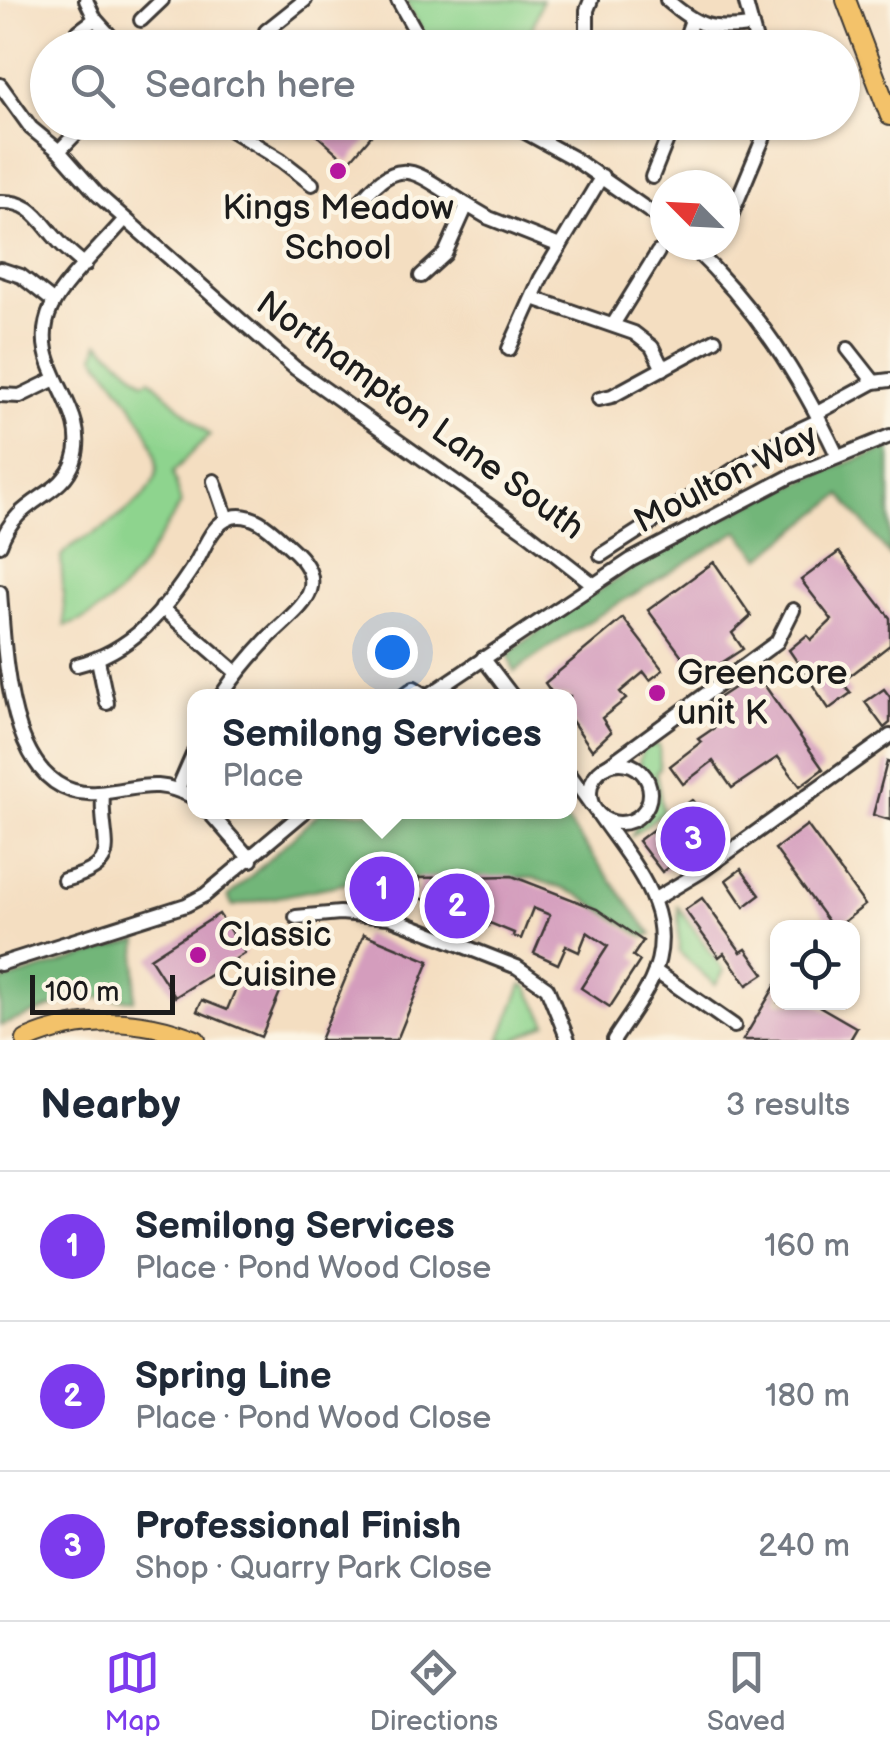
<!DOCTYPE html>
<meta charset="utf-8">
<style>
:root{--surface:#fff;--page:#f2f2f3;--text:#1f2937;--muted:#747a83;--line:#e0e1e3;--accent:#7c3aed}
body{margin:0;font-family:"Balsamiq Sans",sans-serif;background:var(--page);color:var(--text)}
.controls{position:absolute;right:30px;bottom:30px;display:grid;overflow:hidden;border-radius:20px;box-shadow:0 2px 8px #0004}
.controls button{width:90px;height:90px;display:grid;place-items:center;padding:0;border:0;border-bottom:2px solid var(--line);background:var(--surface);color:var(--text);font:50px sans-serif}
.compass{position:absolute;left:650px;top:170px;width:90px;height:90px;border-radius:50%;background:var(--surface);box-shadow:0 2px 8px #0004;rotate:294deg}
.scale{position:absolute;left:30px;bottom:25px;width:145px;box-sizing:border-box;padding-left:10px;border:5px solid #1c1c1c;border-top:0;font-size:28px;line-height:35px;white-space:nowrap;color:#1c1c1c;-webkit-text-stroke:8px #fcf5e5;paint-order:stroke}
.you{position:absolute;left:392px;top:652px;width:35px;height:35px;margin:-25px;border:8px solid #fff;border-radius:50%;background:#1a73e8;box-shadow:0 0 0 15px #1a73e833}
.badge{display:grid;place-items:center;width:65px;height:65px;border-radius:50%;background:var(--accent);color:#fff;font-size:32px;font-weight:700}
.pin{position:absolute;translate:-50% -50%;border:5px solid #fff;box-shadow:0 2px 10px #0006}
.popup{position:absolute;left:187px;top:689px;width:390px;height:130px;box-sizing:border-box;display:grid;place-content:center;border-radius:20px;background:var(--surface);filter:drop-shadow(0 2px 8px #0005);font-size:32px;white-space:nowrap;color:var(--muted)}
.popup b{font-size:38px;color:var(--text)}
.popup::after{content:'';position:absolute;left:50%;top:100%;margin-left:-20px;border:20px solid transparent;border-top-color:var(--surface)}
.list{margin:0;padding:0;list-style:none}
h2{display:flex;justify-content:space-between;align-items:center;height:130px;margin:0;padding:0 40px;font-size:42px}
h2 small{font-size:32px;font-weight:400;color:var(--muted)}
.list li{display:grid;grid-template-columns:65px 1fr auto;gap:30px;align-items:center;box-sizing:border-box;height:150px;padding:0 40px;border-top:2px solid var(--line)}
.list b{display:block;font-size:38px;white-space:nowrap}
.list p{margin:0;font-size:32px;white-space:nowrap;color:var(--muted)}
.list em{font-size:32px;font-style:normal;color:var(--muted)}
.icon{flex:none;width:55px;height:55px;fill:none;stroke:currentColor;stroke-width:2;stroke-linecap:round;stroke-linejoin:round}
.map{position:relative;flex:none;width:890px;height:1040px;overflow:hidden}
.search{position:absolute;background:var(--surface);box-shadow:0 2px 8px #0004;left:30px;right:30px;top:30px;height:110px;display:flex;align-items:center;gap:25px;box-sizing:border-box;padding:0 35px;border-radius:55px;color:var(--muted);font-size:38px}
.sheet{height:580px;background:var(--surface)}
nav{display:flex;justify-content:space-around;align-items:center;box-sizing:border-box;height:140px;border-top:2px solid var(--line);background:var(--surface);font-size:28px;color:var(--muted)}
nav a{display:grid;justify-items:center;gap:5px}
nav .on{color:var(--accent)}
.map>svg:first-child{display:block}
.green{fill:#8ed48e;stroke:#557855;stroke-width:2.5}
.forest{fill:#72b679;stroke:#47694a;stroke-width:2.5}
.building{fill:#d49dbd}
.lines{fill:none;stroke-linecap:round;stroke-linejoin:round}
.minor-casing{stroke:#3c3935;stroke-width:18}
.major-casing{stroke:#3c3935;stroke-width:22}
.minor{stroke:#fff;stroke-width:12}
.major{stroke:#f3c26a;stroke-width:18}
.poi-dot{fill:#b5179e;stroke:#fcf5e5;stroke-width:4}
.labels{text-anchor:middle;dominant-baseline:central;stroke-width:9;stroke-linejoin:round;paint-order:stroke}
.poi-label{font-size:35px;fill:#1c1c1c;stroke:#fcf5e5;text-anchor:start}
.street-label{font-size:35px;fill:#1c1c1c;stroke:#fcf5e5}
</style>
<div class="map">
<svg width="890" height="1040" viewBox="0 0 890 1040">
<rect width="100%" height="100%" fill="#fcf5e5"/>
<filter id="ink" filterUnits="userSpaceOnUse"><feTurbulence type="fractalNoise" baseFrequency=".01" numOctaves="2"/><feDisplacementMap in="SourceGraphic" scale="20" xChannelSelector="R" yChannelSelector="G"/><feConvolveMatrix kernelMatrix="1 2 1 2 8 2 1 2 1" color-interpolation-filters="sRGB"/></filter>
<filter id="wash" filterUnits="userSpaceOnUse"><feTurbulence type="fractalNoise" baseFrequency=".0048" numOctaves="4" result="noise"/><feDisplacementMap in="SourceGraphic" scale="40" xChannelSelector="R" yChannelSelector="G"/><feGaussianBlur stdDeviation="2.25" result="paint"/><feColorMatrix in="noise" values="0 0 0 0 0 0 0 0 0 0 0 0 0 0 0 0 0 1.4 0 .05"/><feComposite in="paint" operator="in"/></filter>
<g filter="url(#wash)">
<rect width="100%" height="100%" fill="#f4dec1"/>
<g class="green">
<path d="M405,0H542L531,32L533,48L431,47Z"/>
<path d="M99,342L144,382L150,379L210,435L173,472L181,504C149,552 124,610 65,626L61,556C74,540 96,535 112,522C127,511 148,496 155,478C167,443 116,382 95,356Z"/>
<path d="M649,745H659L660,768L656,772L663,812L632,836C634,826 639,825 646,816C662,795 646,781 639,761L642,751Z"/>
<path d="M678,907L724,971L715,985L679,952Z"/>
<path d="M522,985L527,987L547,1023L514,1040H500Z"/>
</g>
<g class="forest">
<path d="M890,448V556L841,495L761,558L738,531L570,633L514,672L508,654C620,569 756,492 890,448Z"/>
<path d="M320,812H560L652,935L644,937L577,894L533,878L368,879L233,906L228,897Z"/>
<path d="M138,940L134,1000L82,996L0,1026V982Z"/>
</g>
<g id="blocks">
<g class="building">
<path d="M302,122H355L371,136L348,163Z"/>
<path d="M839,552L890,618V645L842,682L851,693L829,709L789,650L807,635L811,640L832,620L801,580Z"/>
<path d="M714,562L751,616L732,633L743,649L698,678L648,610Z"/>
<path d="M623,618L663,670L650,680L644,672L620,692L626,699L602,718L611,732L592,750L570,718V696H554L545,683Z"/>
<path d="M756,673L823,769L800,786L778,757L732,788L713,761L683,784L670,766L701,742L698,739L720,724L708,705Z"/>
<path d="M884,689L890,697V723L884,728L865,702Z"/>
<path d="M887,762L890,763V820L873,815Z"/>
<path d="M692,800L715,831L662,872L638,841Z"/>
<path d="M807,825L865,905L836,928H833L775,849Z"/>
<path d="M741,869L760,895L744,907L726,880Z"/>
<path d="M512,876L597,909L643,941L633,956L640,961L610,1007L581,988L608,946L587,932L579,952L566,946L558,964L534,953L550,915L533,908L521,939L513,936L514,933L490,923L488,927L416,896L420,886L418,878Z"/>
<path d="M702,898L741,952L746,949L764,974L747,985L724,953L719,957L685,910Z"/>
<path d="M219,914L245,953L175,997L150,958Z"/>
<path d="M364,934L429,961L397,1040H320Z"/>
<path d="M261,967L286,978L261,1037L197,1011L202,1000L227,1010L244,969L257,975Z"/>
<path d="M778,981V1002H812L857,1028L850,1040H743Z"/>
</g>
</g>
</g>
<g filter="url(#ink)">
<use href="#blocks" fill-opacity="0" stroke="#3c3935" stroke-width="2.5"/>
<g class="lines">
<g class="minor-casing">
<g id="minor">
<path d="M86,0L95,19L121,48"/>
<path d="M398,0L425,48"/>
<path d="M667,0C697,26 710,31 750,26"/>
<path d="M745,0L758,48"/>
<path d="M141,20L162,0"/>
<path d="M266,31L305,0"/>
<path d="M65,48L79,31L95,19"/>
<path d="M587,48V10L591,0"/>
<path d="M682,48L692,20"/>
<path d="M0,85L31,128L59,151L97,194L295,368L529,534L593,584"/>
<path d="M218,122L281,160L312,184"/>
<path d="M507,122L573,158L665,222"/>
<path d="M59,151L87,122"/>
<path d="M652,177L674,122"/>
<path d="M0,202C29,201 37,216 54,236C63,247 74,256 85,265"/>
<path d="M356,207C401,150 414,172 467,205"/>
<path d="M725,230L770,122"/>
<path d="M690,245C755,306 799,375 837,455"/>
<path d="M0,269L21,276L54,302"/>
<path d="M421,276L445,254L467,205L489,218L560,246"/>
<path d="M533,298L634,333L652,347L663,369"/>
<path d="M614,323L658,252"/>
<path d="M509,349L541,278L602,176"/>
<path d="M848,349L874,382"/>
<path d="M0,395L20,396L55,379"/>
<path d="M599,399L612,396L715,340"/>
<path d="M817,413L874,382L890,380"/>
<path d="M214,481L227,519"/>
<path d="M0,545C17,496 61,499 74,461C93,405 24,369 51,308C63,282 105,243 125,219"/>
<path d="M601,555L788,435L820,420"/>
<path d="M0,592C5,653 7,800 97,793C139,790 153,776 195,798"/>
<path d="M162,608L237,673"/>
<path d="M483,658L512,696"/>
<path d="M98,660L107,703"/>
<path d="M77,665C132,651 165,611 195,564C205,548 211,524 232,517C255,511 274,533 290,547C336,587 298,608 269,637C251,656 235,675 221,696"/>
<path d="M403,696L414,688L427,696"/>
<path d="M428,696L631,560L789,477L890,436"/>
<circle cx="620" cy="793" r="30"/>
<path d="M606,767L777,642L793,610"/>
<path d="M570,775L592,806"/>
<path d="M178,789L195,750"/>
<path d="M209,812L251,860"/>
<path d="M599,815C634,866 682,915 651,981C641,1002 626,1021 614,1040"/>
<path d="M64,880C127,864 99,844 103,793"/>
<path d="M655,899L702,871L890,736"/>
<path d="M296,917L340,913L389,917L517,967L547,988L568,1040"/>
<path d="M0,964L186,905L205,895L304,812"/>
<path d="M655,971L734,1026"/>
</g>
</g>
<g class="major-casing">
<g id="major">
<path d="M846,0L890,116"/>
<path d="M26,1040C81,1016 141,1017 196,1040"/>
</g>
</g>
<use href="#minor" class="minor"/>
<use href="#major" class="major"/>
</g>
</g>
<g class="poi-dot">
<circle cx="338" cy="171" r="10"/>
<circle cx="657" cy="693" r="10"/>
<circle cx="198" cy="955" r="10"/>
</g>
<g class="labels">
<g class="poi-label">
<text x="338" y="208" text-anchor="middle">Kings Meadow<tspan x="338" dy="40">School</tspan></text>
<text x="677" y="673">Greencore<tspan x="677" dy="40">unit K</tspan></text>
<text x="218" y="935">Classic<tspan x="218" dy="40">Cuisine</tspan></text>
</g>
<g class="street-label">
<text transform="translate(420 416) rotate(36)">Northampton Lane South</text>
<text transform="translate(726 479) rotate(-27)">Moulton Way</text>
</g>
</g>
</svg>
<div class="controls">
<button><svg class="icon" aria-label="locate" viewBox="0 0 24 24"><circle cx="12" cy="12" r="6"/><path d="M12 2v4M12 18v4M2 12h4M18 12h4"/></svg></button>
</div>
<svg class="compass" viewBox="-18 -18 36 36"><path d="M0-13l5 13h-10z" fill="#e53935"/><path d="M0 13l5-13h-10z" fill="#747a83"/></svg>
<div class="scale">100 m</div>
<div class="you"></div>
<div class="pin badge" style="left:382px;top:889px">1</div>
<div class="popup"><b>Semilong Services</b>Place</div>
<div class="pin badge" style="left:457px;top:906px">2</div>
<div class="pin badge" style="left:693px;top:839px">3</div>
<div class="search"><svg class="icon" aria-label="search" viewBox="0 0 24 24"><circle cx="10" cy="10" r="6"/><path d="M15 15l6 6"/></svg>Search here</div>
</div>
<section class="sheet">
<h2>Nearby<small>3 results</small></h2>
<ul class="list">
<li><span class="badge">1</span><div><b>Semilong Services</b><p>Place · Pond Wood Close</p></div><em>160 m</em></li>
<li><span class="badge">2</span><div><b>Spring Line</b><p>Place · Pond Wood Close</p></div><em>180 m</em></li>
<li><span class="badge">3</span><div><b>Professional Finish</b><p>Shop · Quarry Park Close</p></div><em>240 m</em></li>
</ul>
</section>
<nav>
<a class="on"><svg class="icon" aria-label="map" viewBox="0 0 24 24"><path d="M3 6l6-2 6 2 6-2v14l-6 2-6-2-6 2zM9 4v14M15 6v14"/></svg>Map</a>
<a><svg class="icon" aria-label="directions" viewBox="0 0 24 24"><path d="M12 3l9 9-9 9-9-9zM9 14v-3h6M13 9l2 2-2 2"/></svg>Directions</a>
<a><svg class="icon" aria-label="saved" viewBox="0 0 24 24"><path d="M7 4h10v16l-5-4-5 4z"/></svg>Saved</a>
</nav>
